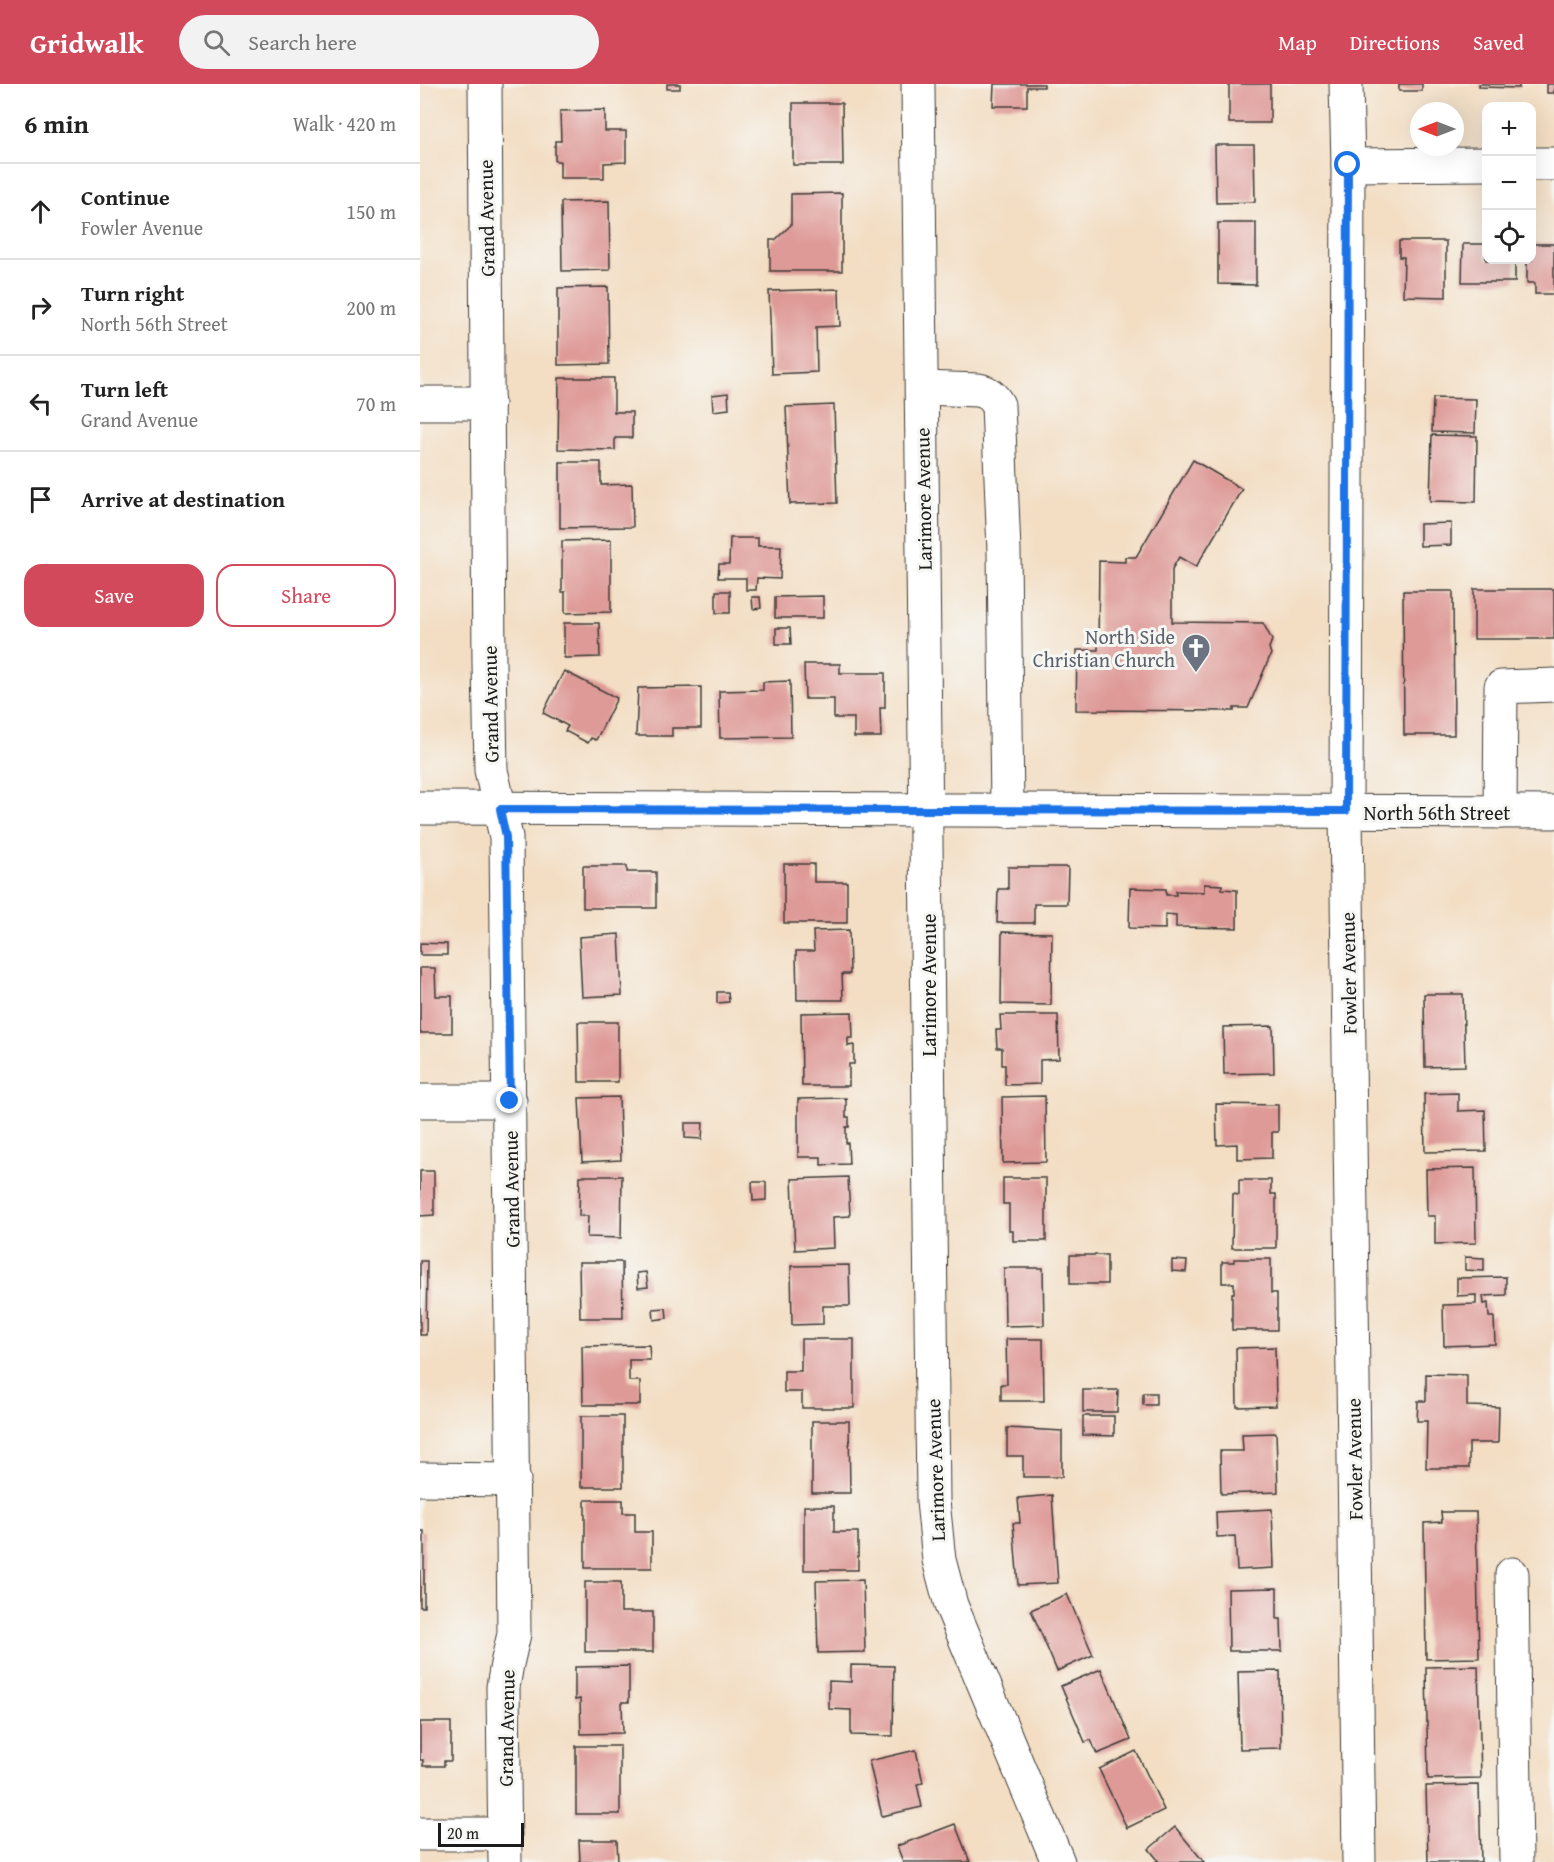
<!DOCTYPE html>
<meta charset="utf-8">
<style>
:root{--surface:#fff;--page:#f2f2f2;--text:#222;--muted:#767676;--line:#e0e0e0;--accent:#d1495b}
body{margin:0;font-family:"Gentium Book Plus",serif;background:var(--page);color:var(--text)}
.controls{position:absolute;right:18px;top:18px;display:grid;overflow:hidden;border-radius:12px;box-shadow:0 6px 24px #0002}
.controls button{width:54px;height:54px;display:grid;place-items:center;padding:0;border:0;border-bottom:2px solid var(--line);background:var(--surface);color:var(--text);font:30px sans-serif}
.compass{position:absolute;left:990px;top:18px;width:54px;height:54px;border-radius:50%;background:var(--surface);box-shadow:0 6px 24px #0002;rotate:270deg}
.scale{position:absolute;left:18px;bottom:15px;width:86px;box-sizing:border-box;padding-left:6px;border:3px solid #1c1c1c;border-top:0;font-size:16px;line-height:21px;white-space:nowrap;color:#1c1c1c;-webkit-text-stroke:4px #f6f6f2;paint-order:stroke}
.stop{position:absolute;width:18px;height:18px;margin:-14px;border:4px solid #1a73e8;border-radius:50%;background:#fff}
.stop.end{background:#1a73e8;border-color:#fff;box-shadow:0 2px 6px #0008}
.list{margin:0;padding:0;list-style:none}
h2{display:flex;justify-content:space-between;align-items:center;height:78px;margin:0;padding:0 24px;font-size:26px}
h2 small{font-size:20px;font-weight:400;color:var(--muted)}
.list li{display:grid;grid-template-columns:39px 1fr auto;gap:18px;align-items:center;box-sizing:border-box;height:96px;padding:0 24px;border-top:2px solid var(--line)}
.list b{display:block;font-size:22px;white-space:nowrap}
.list p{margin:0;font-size:20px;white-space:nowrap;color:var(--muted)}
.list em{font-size:20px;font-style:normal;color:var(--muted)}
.actions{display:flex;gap:12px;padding:18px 24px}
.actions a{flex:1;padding:14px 0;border:2px solid var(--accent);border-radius:18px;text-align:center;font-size:21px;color:var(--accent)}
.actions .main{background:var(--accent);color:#fff}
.icon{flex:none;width:33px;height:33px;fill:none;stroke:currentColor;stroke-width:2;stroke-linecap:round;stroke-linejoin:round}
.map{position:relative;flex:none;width:1134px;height:1778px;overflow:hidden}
header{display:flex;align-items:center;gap:36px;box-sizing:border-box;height:84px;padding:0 30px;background:var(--accent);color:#fff}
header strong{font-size:28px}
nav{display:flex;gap:33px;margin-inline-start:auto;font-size:21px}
.search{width:420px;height:54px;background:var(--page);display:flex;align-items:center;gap:15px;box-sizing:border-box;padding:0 21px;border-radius:33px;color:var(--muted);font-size:22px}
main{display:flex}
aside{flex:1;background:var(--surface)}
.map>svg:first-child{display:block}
.building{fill:#de9a97}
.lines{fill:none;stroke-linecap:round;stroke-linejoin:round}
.minor-casing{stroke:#3c3935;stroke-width:35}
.minor{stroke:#fff;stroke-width:33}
.route{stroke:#1a73e8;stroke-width:8}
.labels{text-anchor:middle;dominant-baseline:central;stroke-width:6;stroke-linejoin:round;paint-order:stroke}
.street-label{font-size:20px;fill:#1c1c1c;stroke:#f6f6f2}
.worship-label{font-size:20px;fill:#5b616d;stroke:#f6f6f2;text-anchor:end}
</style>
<header>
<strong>Gridwalk</strong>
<div class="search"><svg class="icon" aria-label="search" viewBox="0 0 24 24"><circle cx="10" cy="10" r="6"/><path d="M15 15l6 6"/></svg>Search here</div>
<nav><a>Map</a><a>Directions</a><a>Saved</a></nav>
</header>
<main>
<aside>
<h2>6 min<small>Walk · 420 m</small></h2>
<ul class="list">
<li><svg class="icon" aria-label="ahead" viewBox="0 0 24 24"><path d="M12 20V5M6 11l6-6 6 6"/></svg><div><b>Continue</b><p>Fowler Avenue</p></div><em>150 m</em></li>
<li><svg class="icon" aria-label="right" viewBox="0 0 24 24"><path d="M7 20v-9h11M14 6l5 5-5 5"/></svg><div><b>Turn right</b><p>North 56th Street</p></div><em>200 m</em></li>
<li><svg class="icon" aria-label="left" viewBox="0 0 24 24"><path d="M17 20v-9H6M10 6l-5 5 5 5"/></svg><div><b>Turn left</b><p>Grand Avenue</p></div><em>70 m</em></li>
<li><svg class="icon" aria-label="arrive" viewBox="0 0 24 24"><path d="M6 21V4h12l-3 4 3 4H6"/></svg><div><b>Arrive at destination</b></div></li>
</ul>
<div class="actions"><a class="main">Save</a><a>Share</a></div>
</aside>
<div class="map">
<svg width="1134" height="1778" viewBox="0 0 1134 1778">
<rect width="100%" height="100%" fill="#f6f6f2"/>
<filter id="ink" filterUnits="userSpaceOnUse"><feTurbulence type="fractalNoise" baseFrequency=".0167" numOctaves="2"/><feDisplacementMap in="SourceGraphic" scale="12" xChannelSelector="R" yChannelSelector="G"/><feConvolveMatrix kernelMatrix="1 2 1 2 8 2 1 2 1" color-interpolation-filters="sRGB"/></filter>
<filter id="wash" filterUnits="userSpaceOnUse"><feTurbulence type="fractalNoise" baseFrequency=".008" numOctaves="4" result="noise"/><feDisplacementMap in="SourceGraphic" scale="24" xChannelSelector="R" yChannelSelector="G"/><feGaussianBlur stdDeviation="1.35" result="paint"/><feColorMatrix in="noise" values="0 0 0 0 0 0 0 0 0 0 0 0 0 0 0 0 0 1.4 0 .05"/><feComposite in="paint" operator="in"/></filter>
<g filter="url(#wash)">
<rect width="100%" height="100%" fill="#f3dec4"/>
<g id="blocks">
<g class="building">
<rect x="247" y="0" width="13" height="5"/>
<path d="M574,0H624V3H607V22H573Z"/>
<rect x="809" y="0" width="41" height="39"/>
<rect x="979" y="0" width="23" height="7"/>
<path d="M1059,0H1099V4L1059,3Z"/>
<rect x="1127" y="0" width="7" height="9"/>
<path d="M373,19H422L423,81H373Z"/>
<path d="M185,26V47H206V78L184,79V94H140V77H135V57H141L140,27Z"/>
<path d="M795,61H834L835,118L796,119Z"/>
<path d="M422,109V187H350V156H355L371,141V110Z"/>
<path d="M189,117L190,186L142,187L141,118Z"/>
<path d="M798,139H836V201L798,200Z"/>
<path d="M979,157H1026V213L983,212L984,173H979Z"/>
<path d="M1043,160H1066V176H1095V198H1042Z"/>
<path d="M1112,160H1134V210H1115V199H1107V176H1112Z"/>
<path d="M188,203L189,280L138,281V204Z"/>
<path d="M419,205L420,242L396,243L397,288L352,290L349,207Z"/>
<path d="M139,294H194V328H212V354H195V366L138,365Z"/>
<path d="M308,309L309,325L293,327L292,311Z"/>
<path d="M1013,314L1056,315L1055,349L1012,348Z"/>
<path d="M414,321L417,419L370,420L366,323Z"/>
<path d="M1012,351L1057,352L1056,418L1010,417Z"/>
<path d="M773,376L822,405L776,483L759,473L752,485V538L843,539L852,556L849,564L851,570L828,624H814V627L656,626L657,566H678L679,477L705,478V473H716Z"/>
<path d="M140,378H181V401L212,400L213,443L140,444Z"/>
<path d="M1031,439V461L1000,462V440Z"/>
<path d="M310,454H338V462H361L360,495L337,494L336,506H326V494H298L299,480H309Z"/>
<path d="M191,456V528L145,529V508H142V457Z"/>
<rect x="1054" y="505" width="80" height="50"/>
<rect x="296" y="507" width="14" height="22"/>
<path d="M983,507H1033L1034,651H984Z"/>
<path d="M403,512V534H355V513Z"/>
<path d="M332,513H340L341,524L333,525Z"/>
<path d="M144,539H179L180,573L144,574Z"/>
<path d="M356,544H370L371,560H356Z"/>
<path d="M384,580H420V589H465V624H460L461,653H434V634H414V615H385Z"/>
<path d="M144,587L197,614L176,656L171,654L168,659L145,647L148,642L123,629Z"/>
<path d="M370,597L371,653L300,654L299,607L343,606V598Z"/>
<path d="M281,603V644H252V652H216L218,604Z"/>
<path d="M364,780H394V798H427V839H364Z"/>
<path d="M163,782H207V788H236V824H163Z"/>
<path d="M588,783H648L647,820H614V839H577L578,805H588Z"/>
<path d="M784,800L802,801V805L817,806V844L756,843V831L745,830V845L709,844L710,804L746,805V811H756V807L784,808Z"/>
<path d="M429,846L430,890H422L423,916H377L376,867H394L393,847Z"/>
<path d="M582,848L632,849L631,921L581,920Z"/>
<path d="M199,850L202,911L162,913L159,853Z"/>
<path d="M0,859L27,860V871H0Z"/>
<path d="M0,884H15L16,912H32V949H0Z"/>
<path d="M297,908H308L309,918L297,919Z"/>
<path d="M1004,910H1043L1045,982L1005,983Z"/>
<path d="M432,928L433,954H428V962L434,961V980H429V1002H382L381,929Z"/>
<path d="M580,931H638L639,975L620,976V1000L585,1001V981H582V964H577L576,946H581Z"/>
<path d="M158,938H198V998H159Z"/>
<path d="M853,942L854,989L804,990L803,943Z"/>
<path d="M1038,1009V1027L1065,1026L1066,1067L1005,1068L1004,1010Z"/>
<path d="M625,1012L626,1078L583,1079L582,1013Z"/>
<path d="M199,1013L201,1076L162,1078L159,1014Z"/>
<path d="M426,1014V1033H429V1043H426V1059H428L429,1080L401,1081V1073H378V1015Z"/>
<path d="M796,1020L858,1021V1048H852V1074L817,1075V1060L797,1061Z"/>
<path d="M265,1039H283L282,1055L265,1054Z"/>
<path d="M1055,1084L1056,1159L1015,1160V1132H1007L1006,1085Z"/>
<path d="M0,1087H14V1131L0,1132Z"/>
<path d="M160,1092H202L201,1154L167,1153L168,1132H159Z"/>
<path d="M428,1093L430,1132L413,1133L414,1164L375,1166L372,1095Z"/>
<path d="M583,1094H626V1157H593V1147H589V1120H583Z"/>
<path d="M819,1096H851V1110H856V1164H812L813,1110L819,1111Z"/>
<path d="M332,1098H346V1116L333,1117Z"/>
<rect x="650" y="1171" width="37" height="29"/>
<path d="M1045,1173L1064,1174V1187L1045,1186Z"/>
<path d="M814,1175H851V1209H857V1246H812V1209H814V1199H802V1178H814Z"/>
<path d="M752,1176L767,1177L766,1188L752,1187Z"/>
<path d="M0,1177H7L6,1251H0Z"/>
<path d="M159,1178H202L203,1234H160Z"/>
<path d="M429,1181L430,1222H403V1240L372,1241L371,1182Z"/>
<path d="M584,1184H623L624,1241L585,1242Z"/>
<path d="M226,1188L228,1203L218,1204L217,1189Z"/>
<path d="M1086,1193V1211L1063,1212L1064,1220L1068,1219L1069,1233H1074L1075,1260L1024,1262L1023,1221L1056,1220V1211L1037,1212V1194Z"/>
<path d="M246,1224L247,1234L234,1236L233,1225Z"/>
<path d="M381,1255H434V1324H382V1308H364V1287H381Z"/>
<path d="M586,1255H623L624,1317H581V1300H587Z"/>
<path d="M229,1261L230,1276H209V1297H220V1321H163L162,1262Z"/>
<path d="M855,1263L856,1322L817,1323L816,1264Z"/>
<path d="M1006,1290L1047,1291V1322L1079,1323L1078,1359H1049V1384H1006L1007,1337H997L998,1317H1006Z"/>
<path d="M663,1306H698L697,1328H663Z"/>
<rect x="723" y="1309" width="13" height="12"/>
<rect x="161" y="1332" width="42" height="71"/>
<path d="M663,1332H694V1352L663,1351Z"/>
<path d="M392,1337H429L430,1409H392Z"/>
<path d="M587,1344L642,1347V1393H603V1372H587Z"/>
<path d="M856,1349L858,1408L801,1410L800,1367H823L822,1350Z"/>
<path d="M632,1411L638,1499L598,1501L593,1439H600L598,1414Z"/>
<path d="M165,1416H203V1429H215V1448H232V1484H165Z"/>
<path d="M384,1422H414V1448H438V1486H384Z"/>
<path d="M852,1425L854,1484L817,1486L815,1452L797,1453L796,1428Z"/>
<path d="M1021,1428H1056L1059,1574L1006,1575L1004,1439L1022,1438Z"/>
<rect x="0" y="1447" width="4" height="76"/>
<path d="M443,1496L445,1568L398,1569L396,1497Z"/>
<path d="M165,1498H201V1528H233V1568H165Z"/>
<path d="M857,1504V1535H861L862,1567H809L808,1505Z"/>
<path d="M647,1510L673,1571L637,1587L611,1526Z"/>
<path d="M431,1581L474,1582L473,1652L431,1651V1626L409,1625V1597L431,1598Z"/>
<path d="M209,1582V1618H202L203,1649L161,1650L160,1615L155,1616V1583Z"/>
<path d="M1058,1582L1061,1694L1008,1695L1006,1583Z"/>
<path d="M681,1585L711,1656L677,1670L671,1656L665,1658L641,1602Z"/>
<path d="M860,1587L861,1664L820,1665L818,1588Z"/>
<path d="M0,1638H31V1677H24V1682H3V1676H0Z"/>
<rect x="156" y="1662" width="44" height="68"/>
<path d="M496,1666L503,1699L497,1700L502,1723L462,1732L449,1677Z"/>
<path d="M716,1667L744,1726L707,1744L679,1685Z"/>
<path d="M1059,1701L1061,1778H1008L1006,1702Z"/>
<path d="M535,1740L550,1778H483L477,1762Z"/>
<path d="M755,1743L784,1778H735L738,1776L729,1765Z"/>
<path d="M159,1756H197L198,1778H160Z"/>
</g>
</g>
</g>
<g filter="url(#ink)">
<use href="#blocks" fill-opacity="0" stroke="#3c3935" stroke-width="1.5"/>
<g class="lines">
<g class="minor-casing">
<g id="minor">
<path d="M65,0L69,578L71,686L86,753L94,1550L87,1580L83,1603L85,1778"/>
<path d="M498,0L513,1417L519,1476L531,1521L638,1778"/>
<path d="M926,0L928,81L926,727L939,1778"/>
<path d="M1112,80H1134"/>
<path d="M928,81L1066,80"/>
<path d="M502,304L558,306C568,308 573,312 578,321L584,467L587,727"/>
<path d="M0,319H68"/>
<path d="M0,724L1134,728"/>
<path d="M1080,728L1081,603L1134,601"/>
<path d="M0,1017H90"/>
<path d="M0,1395L94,1396"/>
<path d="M1092,1490L1096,1778"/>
<path d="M0,1750H85"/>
</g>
</g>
<use href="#minor" class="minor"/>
</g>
</g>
<g class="lines" filter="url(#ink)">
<path class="route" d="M90,1017L86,753L80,725L926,727L928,81"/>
</g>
<defs>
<g id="church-pin" transform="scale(1.5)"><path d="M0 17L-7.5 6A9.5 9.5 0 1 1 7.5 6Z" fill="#6b7280" stroke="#f6f6f2"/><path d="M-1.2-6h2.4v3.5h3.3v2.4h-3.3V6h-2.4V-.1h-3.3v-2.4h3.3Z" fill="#fff"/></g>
</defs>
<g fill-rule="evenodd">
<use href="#church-pin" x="776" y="564"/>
</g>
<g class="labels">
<g class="street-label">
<text transform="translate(66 134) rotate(-91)">Grand Avenue</text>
<text transform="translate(503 415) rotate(-91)">Larimore Avenue</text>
<text transform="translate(70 620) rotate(-91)">Grand Avenue</text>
<text x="1017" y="728">North 56th Street</text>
<text transform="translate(928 889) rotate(-91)">Fowler Avenue</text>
<text transform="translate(508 901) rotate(-90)">Larimore Avenue</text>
<text transform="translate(91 1105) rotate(-91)">Grand Avenue</text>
<text transform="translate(934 1375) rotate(-91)">Fowler Avenue</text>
<text transform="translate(515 1386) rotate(-92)">Larimore Avenue</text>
<text transform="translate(86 1644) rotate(-89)">Grand Avenue</text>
</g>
<g class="worship-label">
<text x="755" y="552">North Side<tspan x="755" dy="23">Christian Church</tspan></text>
</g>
</g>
</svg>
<div class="controls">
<button>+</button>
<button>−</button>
<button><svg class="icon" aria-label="locate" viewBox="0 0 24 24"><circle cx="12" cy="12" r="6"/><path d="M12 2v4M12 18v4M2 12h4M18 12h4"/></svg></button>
</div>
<svg class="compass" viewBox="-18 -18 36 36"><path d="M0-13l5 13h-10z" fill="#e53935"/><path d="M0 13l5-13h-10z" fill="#767676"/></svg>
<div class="scale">20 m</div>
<div class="stop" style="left:928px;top:81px"></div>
<div class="stop end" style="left:90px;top:1017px"></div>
</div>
</main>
